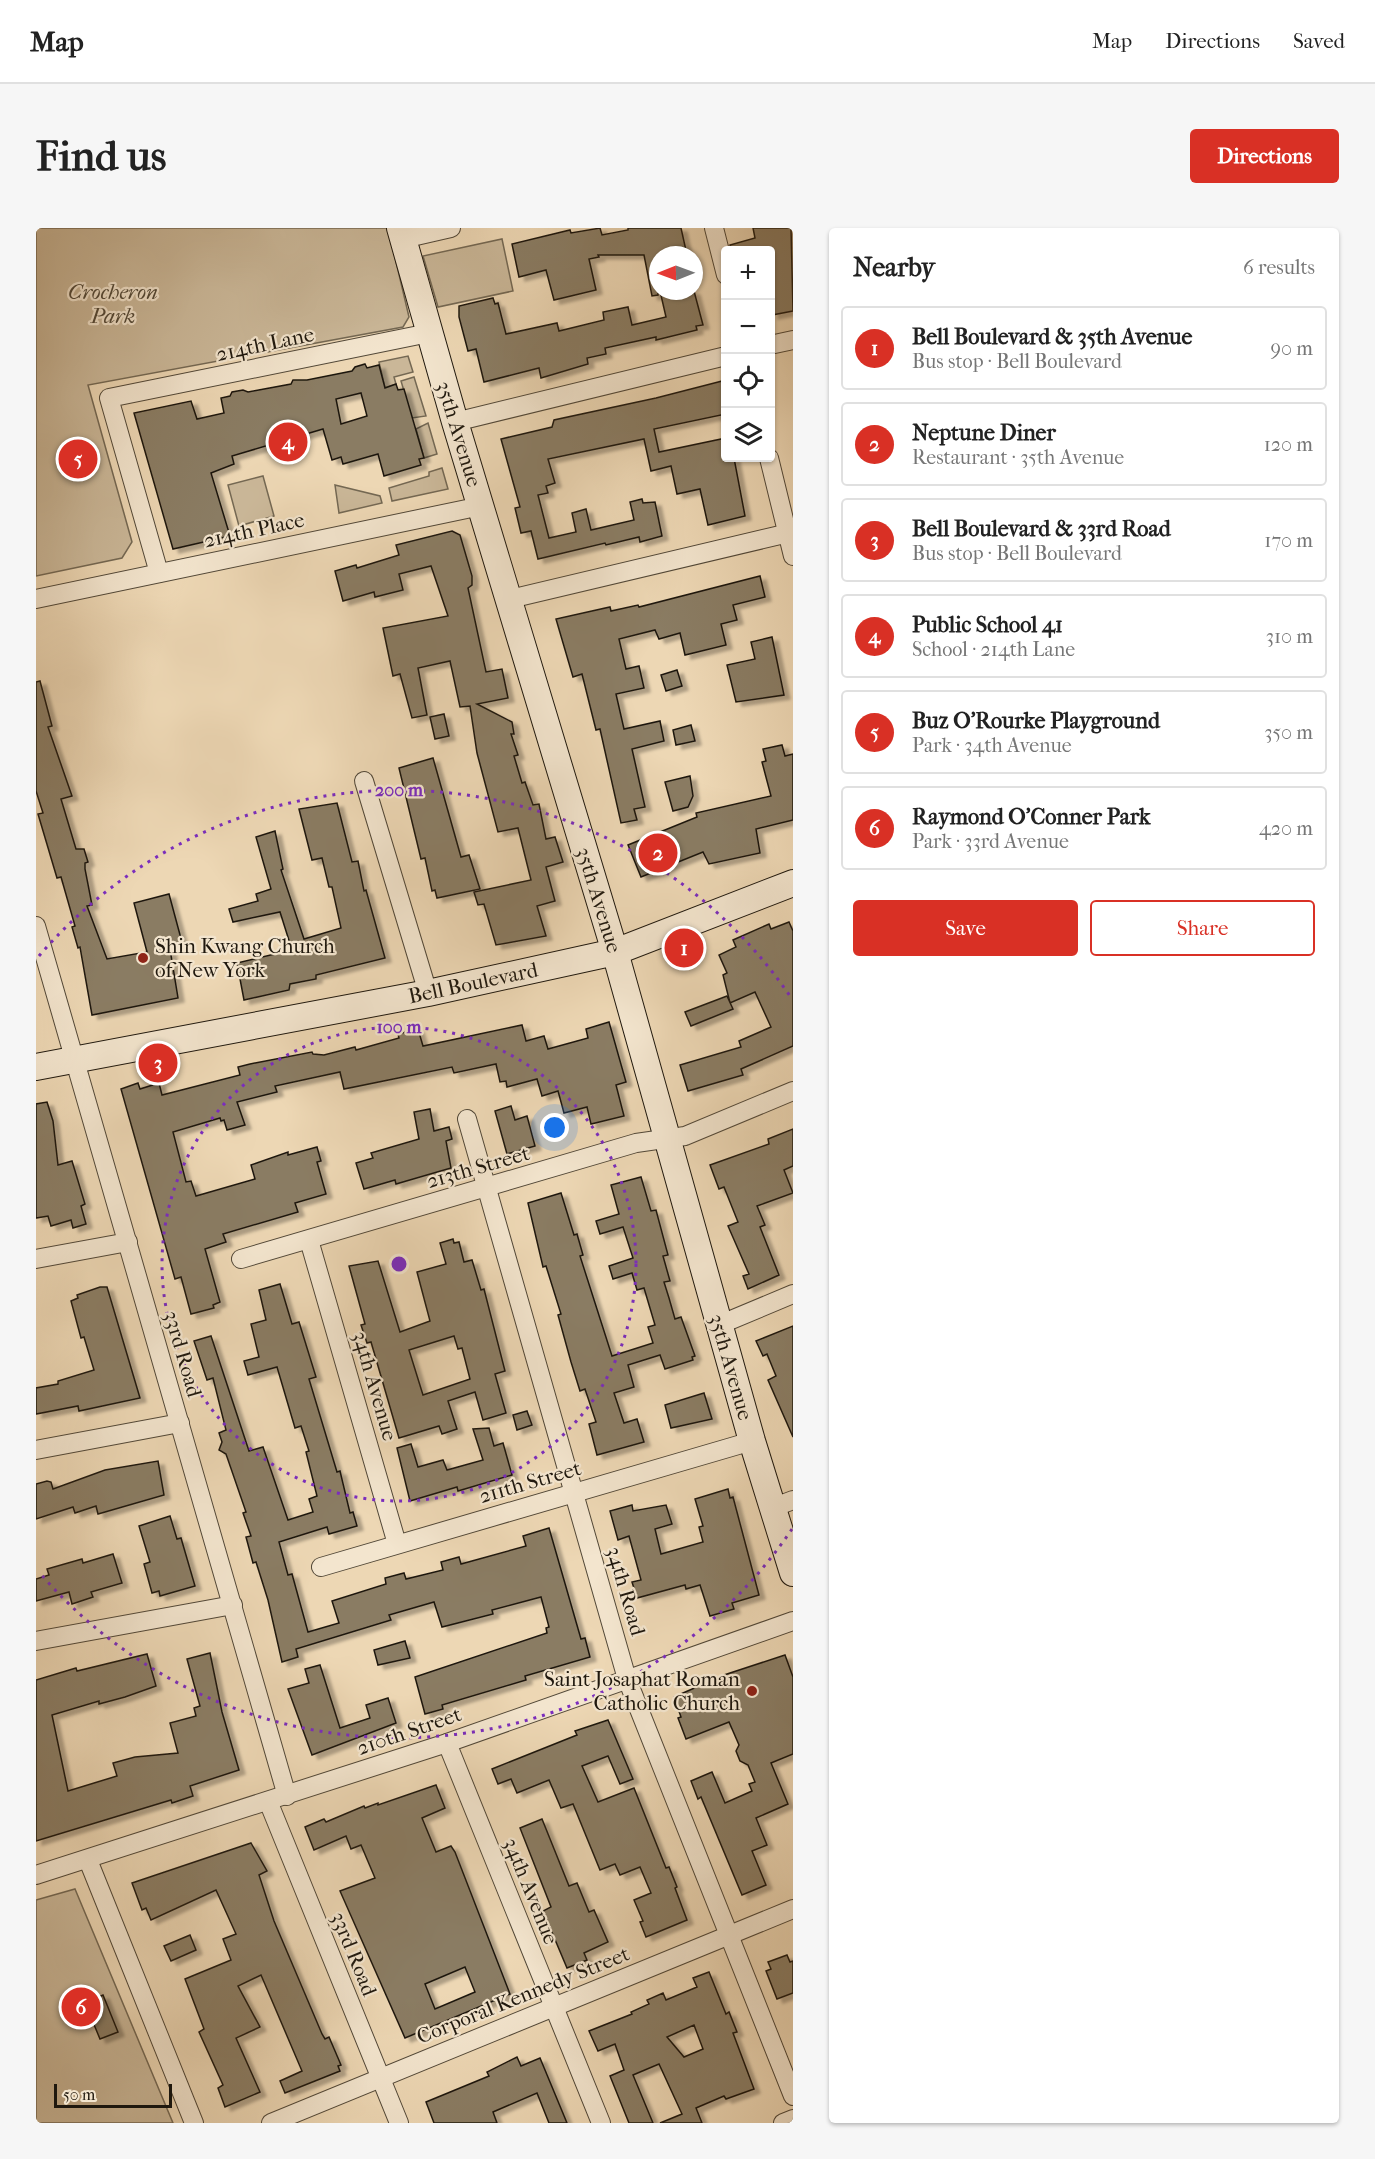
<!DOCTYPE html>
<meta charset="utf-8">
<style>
:root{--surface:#fff;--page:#f6f6f6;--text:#222;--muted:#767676;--line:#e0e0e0;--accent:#d93025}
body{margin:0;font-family:"IM FELL French Canon",serif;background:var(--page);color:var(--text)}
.controls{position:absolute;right:18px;top:18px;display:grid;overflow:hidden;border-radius:6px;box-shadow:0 2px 4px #0004}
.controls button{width:54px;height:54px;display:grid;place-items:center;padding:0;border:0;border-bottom:2px solid var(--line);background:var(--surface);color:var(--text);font:30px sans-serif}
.compass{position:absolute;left:613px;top:18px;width:54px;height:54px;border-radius:50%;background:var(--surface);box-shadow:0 2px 4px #0004;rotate:269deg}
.scale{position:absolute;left:18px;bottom:15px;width:118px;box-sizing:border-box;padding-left:6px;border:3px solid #1f180e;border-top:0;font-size:16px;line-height:21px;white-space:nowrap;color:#1f180e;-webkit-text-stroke:4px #f3e5ce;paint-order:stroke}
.you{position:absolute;left:519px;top:900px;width:21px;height:21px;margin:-15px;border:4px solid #fff;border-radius:50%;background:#1a73e8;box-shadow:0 0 0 9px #1a73e833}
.badge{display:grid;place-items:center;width:39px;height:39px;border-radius:50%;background:var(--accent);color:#fff;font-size:20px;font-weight:700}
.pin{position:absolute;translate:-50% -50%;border:3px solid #fff;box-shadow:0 2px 6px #0006}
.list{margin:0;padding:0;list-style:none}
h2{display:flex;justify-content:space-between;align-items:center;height:78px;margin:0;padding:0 24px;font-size:26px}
h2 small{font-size:20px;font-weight:400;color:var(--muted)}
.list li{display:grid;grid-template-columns:39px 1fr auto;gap:18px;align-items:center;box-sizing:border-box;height:84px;margin:0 12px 12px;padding:0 12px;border:2px solid var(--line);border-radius:6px}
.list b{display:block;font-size:22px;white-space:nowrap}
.list p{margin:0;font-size:20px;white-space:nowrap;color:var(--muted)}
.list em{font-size:20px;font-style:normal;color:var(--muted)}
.actions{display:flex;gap:12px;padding:18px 24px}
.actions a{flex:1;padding:14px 0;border:2px solid var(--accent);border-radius:6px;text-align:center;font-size:21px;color:var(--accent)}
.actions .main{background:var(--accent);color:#fff}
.icon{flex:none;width:33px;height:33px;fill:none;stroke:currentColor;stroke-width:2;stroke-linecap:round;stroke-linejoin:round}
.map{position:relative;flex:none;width:757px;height:1895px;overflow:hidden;border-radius:6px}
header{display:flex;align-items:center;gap:36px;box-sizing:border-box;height:84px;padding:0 30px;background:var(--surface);border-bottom:2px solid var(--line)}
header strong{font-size:28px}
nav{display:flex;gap:33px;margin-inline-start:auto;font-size:21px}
.intro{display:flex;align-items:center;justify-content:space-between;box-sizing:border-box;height:144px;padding:0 36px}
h1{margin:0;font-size:42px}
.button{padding:15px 27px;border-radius:6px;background:var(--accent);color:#fff;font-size:21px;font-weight:700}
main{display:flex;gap:36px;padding:0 36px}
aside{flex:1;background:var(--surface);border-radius:6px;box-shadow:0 2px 4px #0004}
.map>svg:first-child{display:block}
.green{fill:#cab798;stroke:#746853;stroke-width:1.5}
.building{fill:#8a7b64;stroke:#1f180e;stroke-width:1.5;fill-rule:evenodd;filter:url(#shadow)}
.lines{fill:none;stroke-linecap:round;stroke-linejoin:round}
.street-casing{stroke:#524838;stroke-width:20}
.secondary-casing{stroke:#1f180e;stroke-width:28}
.street{stroke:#f3e5ce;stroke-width:18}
.secondary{stroke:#f3e5ce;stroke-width:26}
.ring{fill:none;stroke:#7b2cbf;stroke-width:3;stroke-dasharray:3 6}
.poi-dot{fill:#8f2418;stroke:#f3e5ce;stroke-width:2}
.labels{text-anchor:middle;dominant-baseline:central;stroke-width:4.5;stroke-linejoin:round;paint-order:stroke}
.park-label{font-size:21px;font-style:italic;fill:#524837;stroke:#f3e5ce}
.street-label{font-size:21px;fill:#1f180e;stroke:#f3e5ce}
.poi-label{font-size:21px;fill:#1f180e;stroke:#f3e5ce;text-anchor:start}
.centre{fill:#7b2cbf;stroke:#f3e5ce;stroke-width:3}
.ring-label{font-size:18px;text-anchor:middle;font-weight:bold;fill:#7b2cbf;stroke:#f3e5ce;stroke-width:4.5;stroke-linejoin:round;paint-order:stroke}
</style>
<header>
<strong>Map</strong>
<nav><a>Map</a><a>Directions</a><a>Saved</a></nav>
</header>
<div class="intro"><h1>Find us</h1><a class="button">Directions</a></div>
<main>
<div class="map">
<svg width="757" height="1895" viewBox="0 0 757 1895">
<defs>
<filter id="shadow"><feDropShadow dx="6" dy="4" stdDeviation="1.5" flood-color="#0004"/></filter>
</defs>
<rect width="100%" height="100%" fill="#edd7b4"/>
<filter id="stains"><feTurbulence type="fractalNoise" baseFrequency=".00333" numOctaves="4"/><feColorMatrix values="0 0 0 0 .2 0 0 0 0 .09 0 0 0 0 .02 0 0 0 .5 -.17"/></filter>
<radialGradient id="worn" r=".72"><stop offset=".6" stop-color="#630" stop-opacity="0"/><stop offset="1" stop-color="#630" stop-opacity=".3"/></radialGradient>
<g class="green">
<path d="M0,0H352L373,89L367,99L52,157L96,314L86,330L0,348Z"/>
<path d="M466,11L477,63L402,79L387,28Z"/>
<path d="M372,128L377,144L358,149L360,156L349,160L343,134Z"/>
<path d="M378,149L390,188L376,190L365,153Z"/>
<path d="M392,195L401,226L388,230L380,201Z"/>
<path d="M406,240L412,261L356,273L353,260L393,248V244Z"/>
<path d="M227,248L238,288L203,298L192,257Z"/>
<path d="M299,257L344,268L346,275L303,285Z"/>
<path d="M39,1661L137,1895H0V1672Z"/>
</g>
<g class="building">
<path d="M564,0L566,7L592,2V0H645L651,27H622V67L616,68L608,27H562L563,29L553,31L560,62L518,72L510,42L483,49L476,16L534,2L535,5Z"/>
<path d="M717,0H755L757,83L736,87L735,22H695L694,17L719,10Z"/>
<path d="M624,63H658L667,97L660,98L661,102L620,112V109L569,120L570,126L551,130L552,136L505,150L503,140L448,154L440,121L432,123L423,89V78L457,70L459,76L462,75L470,106L521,95L523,103L568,92L567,84L592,79L596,97L630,89Z"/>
<path d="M329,136L331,140L343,137L349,160L360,156L362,162L368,161L388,230L383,231L385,237L348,248L342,226L307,236L305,229L296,232L287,201L196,228L198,236L175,245L194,308L137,321L98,185L155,173L161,191L188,185L185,170L194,168L196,164L207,162L212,164L255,156L257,152H271L316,143L319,139ZM325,165L331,188L305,196L300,171Z"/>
<path d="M690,152V186L618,201L623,224L690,210V230H698L709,288L672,297L664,261L641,266L635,238L615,243L608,211L512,231L519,255L510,258L512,265L502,267L513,310L540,304L536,285L550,281L555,302L598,292L594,274L606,271L607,275L619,274L626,308L604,314L603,309L570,317L569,315L502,331L495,303L485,305L479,280L484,279L465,211L516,199L518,192L620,170Z"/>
<path d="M416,303L424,307L436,348V357L432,360L450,444L466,441L472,470L441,476L476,494L478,506H475L482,527L478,528L486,555L489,554L497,577L503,576L510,611L519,609L527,634L510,639L519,673L501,678L510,708L460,717L448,676L442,677L438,664L495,652L482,600L462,604L441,525L434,478L424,479L414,433L382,440L391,487L376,490L364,446L357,448L347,400L412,388L395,338L363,346L367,362L339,369L338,364L307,373L299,343L320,337L321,340L363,327L360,317Z"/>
<path d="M724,348L729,369L697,377L701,392L685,396L690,417L649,427L644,405L623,411L619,402L583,411L590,441L603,438L608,460L580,466L588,501L624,493L628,513L596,521L609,579L598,581L601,592L585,595L564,501L560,502L546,446L537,449L520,391L574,379L575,383L602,377L603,379Z"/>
<path d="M736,409L748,467L700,474L691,437L719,431L715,414Z"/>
<path d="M641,442L646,458L630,463L625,447Z"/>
<path d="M4,453L16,498L12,499L36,568L25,571L40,621H48L52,634L49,635V641L56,677L51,678L71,731L111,724L98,675L133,666L147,718L134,721L142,770L56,787L44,719L42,720L36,699L39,698L25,649L21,650L2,586L7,585L0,563V454Z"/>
<path d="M408,486L413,508L399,511L394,489Z"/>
<path d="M655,497L659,513L640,517L637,502Z"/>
<path d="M746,517L749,528L757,526V592L720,601L724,625L673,636L667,624L605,649L592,617L661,589L660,585L735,568L726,534L730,533L727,521Z"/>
<path d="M397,530L425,629L433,627L444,661L401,670L399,662L396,663L389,630L385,631L363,540Z"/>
<path d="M654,548L657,568L652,579L637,583L629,554Z"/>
<path d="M301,575L316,634L322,633L328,663L330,662L349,730L280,747V751L254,756L253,762L208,772L201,735L256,722L244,684L197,694L193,681L222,673L220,666L235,661L220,609L239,603L247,641L245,642L268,711L305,700L296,659H293L286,630L276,632L263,581Z"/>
<path d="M753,694L757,703V818L705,841L707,847L652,863L644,837L705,819L703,813L735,799L719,764L694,775L687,747L691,745L683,727L700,719L697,712L733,696L735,701Z"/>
<path d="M691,768L697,781L655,798L649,784Z"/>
<path d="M573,794L590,854L580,857L588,888L555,896L551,879L528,885L522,863L506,868L501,851L471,859L470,853L464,854L460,836L418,845L416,839L308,861L304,844L276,850L239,858L241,864L201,874L209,897L191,902L188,892L185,893L184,890L137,904L150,954L155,953L160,968L219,951L215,937L252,924V927L281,919L285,933L281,934L290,966L259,975L262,984L187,1006L190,1014L169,1021L184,1074L177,1077L178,1080L155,1086L145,1049L139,1051L85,861L102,855L104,861L123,855L126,867L204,847L202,839L214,836L276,824L277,826L288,827L319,819L320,822L363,810L362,806L382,801L387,818L486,797L490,813L508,808L512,821L552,810L550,801Z"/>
<path d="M11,874L17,893L22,937L36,933L49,976L45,978L50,996L37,1000L35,992L15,998L12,988L0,990V876Z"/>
<path d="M475,878L479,892L491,888L499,918L471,926L459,883Z"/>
<path d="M394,881L398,903L413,899L416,911L410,913L415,940L360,956L359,952L328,961L320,935L337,930L335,925L383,911L378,884Z"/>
<path d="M757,901V938L748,942L757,965L721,978L729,997L724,999L743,1047L712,1061L707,1048L713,1046L692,998L702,994L688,959L683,961L674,937L733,916L732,911Z"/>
<path d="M605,949L615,983L620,982L632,1027L627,1028L634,1053L628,1054L633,1070L639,1091L645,1089L659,1128L656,1129L657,1132L629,1141L624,1127L592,1137L598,1159L578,1165L588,1195L601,1191L608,1214L561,1227L553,1196L560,1194L549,1161L544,1163L535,1134L522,1087L525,1086L510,1038L507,1039L492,975L525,965L538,1007L541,1006L547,1027L544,1028L576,1128L617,1115L612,1099L619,1097L608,1060L601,1062L596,1045L577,1051L573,1038L597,1030L587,999L564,1006L560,993L583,986L575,957Z"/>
<path d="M417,1011L418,1015L423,1014L428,1034L436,1032L445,1062L448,1061L469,1143L459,1146L470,1185L447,1192L439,1164L412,1173L421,1201L406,1206L403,1198L363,1210L335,1114L331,1115L325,1097L329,1096L313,1038L342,1033L364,1104L394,1093L381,1044L410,1036L404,1015ZM418,1108L422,1121L426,1120L434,1151L387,1167L373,1122Z"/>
<path d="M244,1056L256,1096L263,1094L280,1149L273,1151L301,1244L304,1243L314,1285L317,1284L321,1298L293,1306L291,1299L243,1314L252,1347L256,1346L272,1404L303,1395L296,1373L350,1356L349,1350L368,1345L370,1351L407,1342L405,1334L423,1329L425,1336L490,1318L487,1308L513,1300L545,1411L549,1410L554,1429L489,1448L490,1452L406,1477L407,1481L389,1486L379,1449L511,1405L510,1400L513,1399L505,1369L456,1382L457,1386L406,1399L398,1374L353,1387L355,1392L260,1421L262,1429L246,1434L232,1372L220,1334L217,1335L210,1309L215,1308L207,1285L210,1284L190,1226L183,1222L186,1214L183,1205L190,1202L177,1150L171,1152L158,1113L175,1108L213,1223L227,1219L252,1292L277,1284L273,1271L281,1268L270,1224L273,1223L265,1198L259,1200L241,1139L212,1147L208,1133L223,1129L215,1096L230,1092L223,1062Z"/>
<path d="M64,1059H71L104,1170L43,1183L42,1178L0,1186V1160L22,1156V1153L58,1142L48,1109L45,1110L35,1073L42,1070L41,1067Z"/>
<path d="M757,1098V1209L732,1152L740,1148L731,1126L727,1128L720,1113Z"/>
<path d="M668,1165L676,1191L635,1200L629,1177Z"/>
<path d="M491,1183L496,1197L481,1202L477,1187Z"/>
<path d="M453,1200L458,1218L467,1215L476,1247L422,1263L421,1259L374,1273L361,1220L375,1216L382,1239L407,1232L411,1242L447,1232L437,1201Z"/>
<path d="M122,1233L128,1267L62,1286L60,1278L39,1285L37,1279L0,1291V1256L11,1253L15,1254L17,1261L69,1242Z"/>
<path d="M692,1261L694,1270L697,1269L723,1367L696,1375L698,1381L674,1388L664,1357L650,1361L649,1357L601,1370L596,1354L605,1352L593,1308L582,1312L574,1283L596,1277L597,1283L630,1277L636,1296L619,1301L625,1326L667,1314L663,1299L667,1298L659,1271Z"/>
<path d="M134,1288L141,1311L145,1310L159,1358L124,1368L123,1363L116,1365L108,1336L114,1334L103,1298Z"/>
<path d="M77,1326L86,1355L55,1364L57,1369L36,1376L33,1364L0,1373V1351L13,1347L11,1341L46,1331L47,1335Z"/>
<path d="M369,1413L374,1430L342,1437L338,1422Z"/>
<path d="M174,1425L186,1484L203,1542L154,1558L157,1568L136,1575L135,1572L0,1613V1452L40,1440L41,1443L111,1426L120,1458L89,1469L63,1476V1473L16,1487L32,1563L81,1548L77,1535L99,1529L142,1525L134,1495L160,1488L158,1480L164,1478L151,1431Z"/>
<path d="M749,1427L757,1449V1526L735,1535L752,1576L720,1590L731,1617L716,1623L730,1657L706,1667L665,1569L662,1571L655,1553L676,1544L689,1575L716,1563L713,1556L719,1554L712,1537L704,1533L700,1523L703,1517L693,1494L650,1511L642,1490L645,1489L638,1469L688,1447Z"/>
<path d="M284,1437L304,1500L334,1490L330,1477L352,1470L360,1495L276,1527L252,1461L273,1455L269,1441Z"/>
<path d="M572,1492L597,1551L584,1556L572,1528L546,1538L562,1574L598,1560L630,1640L633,1639L641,1659L639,1660L651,1692L610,1709L604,1694L607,1693L598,1672L615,1665L604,1639L584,1647L579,1636L564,1642L537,1576L525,1580L513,1552L481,1565L475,1551L462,1556L456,1541L541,1507L539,1503Z"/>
<path d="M400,1557L409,1580L386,1590L400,1624L415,1618L419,1624L474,1766L369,1810L304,1663L339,1650L325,1617L315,1621L310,1608L278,1622L269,1599L288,1591L290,1594L328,1578L329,1580L342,1575V1577ZM429,1739L439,1764L399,1781L389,1756Z"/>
<path d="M506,1591L533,1658L541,1655L553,1684L558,1682L572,1714L548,1725L551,1732L531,1740L507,1683L515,1679L484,1600Z"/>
<path d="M215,1615L231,1643L223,1647L238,1693L286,1806L289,1811L293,1809L305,1837L302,1838L304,1843L249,1865L244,1853L266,1843L225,1747L202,1758L224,1799L200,1810L224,1864L189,1879L182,1860L187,1857L163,1804L168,1801L149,1751L195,1732L187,1711L200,1706L180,1662L115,1692L110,1680L106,1682L96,1655Z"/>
<path d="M154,1707L160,1722L135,1733L128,1718Z"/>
<path d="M751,1727L754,1734L757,1733V1765L741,1771L730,1743L735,1741L732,1734Z"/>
<path d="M673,1744L690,1786L693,1784L701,1804L697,1805L718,1861L690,1871L688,1868L660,1880L666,1895H624L646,1886L623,1836L597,1847L617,1895H593L574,1848L588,1842L579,1816L562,1823L553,1803L596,1786L595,1784L613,1776L611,1772L627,1765L630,1772L661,1759L657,1750ZM658,1797L667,1821L648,1829L631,1809Z"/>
<path d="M67,1767L82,1804L64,1811L49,1775Z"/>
<path d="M481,1829L485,1838L504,1830L531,1895H513L501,1865L457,1884L461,1895H398L390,1874L453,1848L451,1844Z"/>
</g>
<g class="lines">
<g class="street-casing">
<g id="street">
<path d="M678,0L690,47"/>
<path d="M367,11L415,0"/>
<path d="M734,117L757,112"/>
<path d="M419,194L690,128"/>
<path d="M733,230L757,328"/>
<path d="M123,345L73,170L393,105"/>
<path d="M0,371L445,278"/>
<path d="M474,371L757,304"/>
<path d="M328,553L392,765"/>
<path d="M0,698L251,1568"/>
<path d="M431,891L591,1451L757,1868"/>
<path d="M273,1012L361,1316"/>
<path d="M0,1031L92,1014"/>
<path d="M205,1031L600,915L649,908L757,863"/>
<path d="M683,1097L757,1066"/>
<path d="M0,1222L144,1195"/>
<path d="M736,1280L757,1272"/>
<path d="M285,1339L716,1213"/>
<path d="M0,1413L197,1377"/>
<path d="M411,1515L565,1895"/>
<path d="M232,1573L363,1895"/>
<path d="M52,1632L158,1895"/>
<path d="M0,1647L411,1515L757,1393"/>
<path d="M235,1895L757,1681"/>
<path d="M747,1895L757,1891"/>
</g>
</g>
<g class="secondary-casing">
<g id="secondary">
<path d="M364,0L419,194L579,724L716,1213L757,1345"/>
<path d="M0,839L392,765L579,724L757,655"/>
</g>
</g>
<use href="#street" class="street"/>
<use href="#secondary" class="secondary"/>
</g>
<g class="ring">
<circle cx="363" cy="1036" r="237"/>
<path d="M756 1301A474 474 0 0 1 3 1344M3 728A474 474 0 0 1 756 771"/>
</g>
<g class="poi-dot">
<circle cx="107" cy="730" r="6"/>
<circle cx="716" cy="1463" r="6"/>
</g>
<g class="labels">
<g class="park-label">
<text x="77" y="64">Crocheron<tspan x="77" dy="24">Park</tspan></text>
</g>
<g class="street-label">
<text transform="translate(229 116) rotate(-12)">214th Lane</text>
<text transform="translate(423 206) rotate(73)">35th Avenue</text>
<text transform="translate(218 302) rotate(-12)">214th Place</text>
<text transform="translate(563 672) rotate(73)">35th Avenue</text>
<text transform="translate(437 755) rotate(-12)">Bell Boulevard</text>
<text transform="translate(442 939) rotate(-16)">213th Street</text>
<text transform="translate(147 1126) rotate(74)">33rd Road</text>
<text transform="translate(695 1139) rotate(74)">35th Avenue</text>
<text transform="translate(339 1158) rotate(74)">34th Avenue</text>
<text transform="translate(494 1254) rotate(-16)">211th Street</text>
<text transform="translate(590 1363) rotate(74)">34th Road</text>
<text transform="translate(373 1503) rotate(-19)">210th Street</text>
<text transform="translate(495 1663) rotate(68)">34th Avenue</text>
<text transform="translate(318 1726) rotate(68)">33rd Road</text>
<text transform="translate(487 1767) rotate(-22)">Corporal Kennedy Street</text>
</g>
<g class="poi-label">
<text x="119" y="718">Shin Kwang Church<tspan x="119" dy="24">of New York</tspan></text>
<text x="704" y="1451" text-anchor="end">Saint Josaphat Roman<tspan x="704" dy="24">Catholic Church</tspan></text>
</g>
</g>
<circle cx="363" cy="1036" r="9" class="centre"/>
<g class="ring-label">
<text x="363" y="568">200 m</text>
<text x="363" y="805">100 m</text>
</g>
<rect width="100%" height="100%" filter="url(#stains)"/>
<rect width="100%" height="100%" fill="url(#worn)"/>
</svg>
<div class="controls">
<button>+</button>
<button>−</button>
<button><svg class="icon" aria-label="locate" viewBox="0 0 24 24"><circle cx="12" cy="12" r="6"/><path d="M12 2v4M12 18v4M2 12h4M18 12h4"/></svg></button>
<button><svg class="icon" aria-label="layers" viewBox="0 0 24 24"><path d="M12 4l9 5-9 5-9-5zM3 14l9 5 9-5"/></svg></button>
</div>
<svg class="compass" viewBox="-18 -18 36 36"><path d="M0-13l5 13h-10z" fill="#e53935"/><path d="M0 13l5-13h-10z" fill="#767676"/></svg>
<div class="scale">50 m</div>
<div class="you"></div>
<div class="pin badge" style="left:648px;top:720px">1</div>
<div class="pin badge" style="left:622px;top:625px">2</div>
<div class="pin badge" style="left:122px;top:835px">3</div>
<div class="pin badge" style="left:252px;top:214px">4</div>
<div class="pin badge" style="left:42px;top:231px">5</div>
<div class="pin badge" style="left:45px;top:1779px">6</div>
</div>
<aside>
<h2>Nearby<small>6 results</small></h2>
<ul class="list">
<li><span class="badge">1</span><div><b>Bell Boulevard &amp; 35th Avenue</b><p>Bus stop · Bell Boulevard</p></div><em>90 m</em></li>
<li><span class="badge">2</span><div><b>Neptune Diner</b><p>Restaurant · 35th Avenue</p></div><em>120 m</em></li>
<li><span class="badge">3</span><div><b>Bell Boulevard &amp; 33rd Road</b><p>Bus stop · Bell Boulevard</p></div><em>170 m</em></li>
<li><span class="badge">4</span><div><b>Public School 41</b><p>School · 214th Lane</p></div><em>310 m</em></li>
<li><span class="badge">5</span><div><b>Buz O'Rourke Playground</b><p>Park · 34th Avenue</p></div><em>350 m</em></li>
<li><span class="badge">6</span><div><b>Raymond O'Conner Park</b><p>Park · 33rd Avenue</p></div><em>420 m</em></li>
</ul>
<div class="actions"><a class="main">Save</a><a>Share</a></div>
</aside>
</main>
